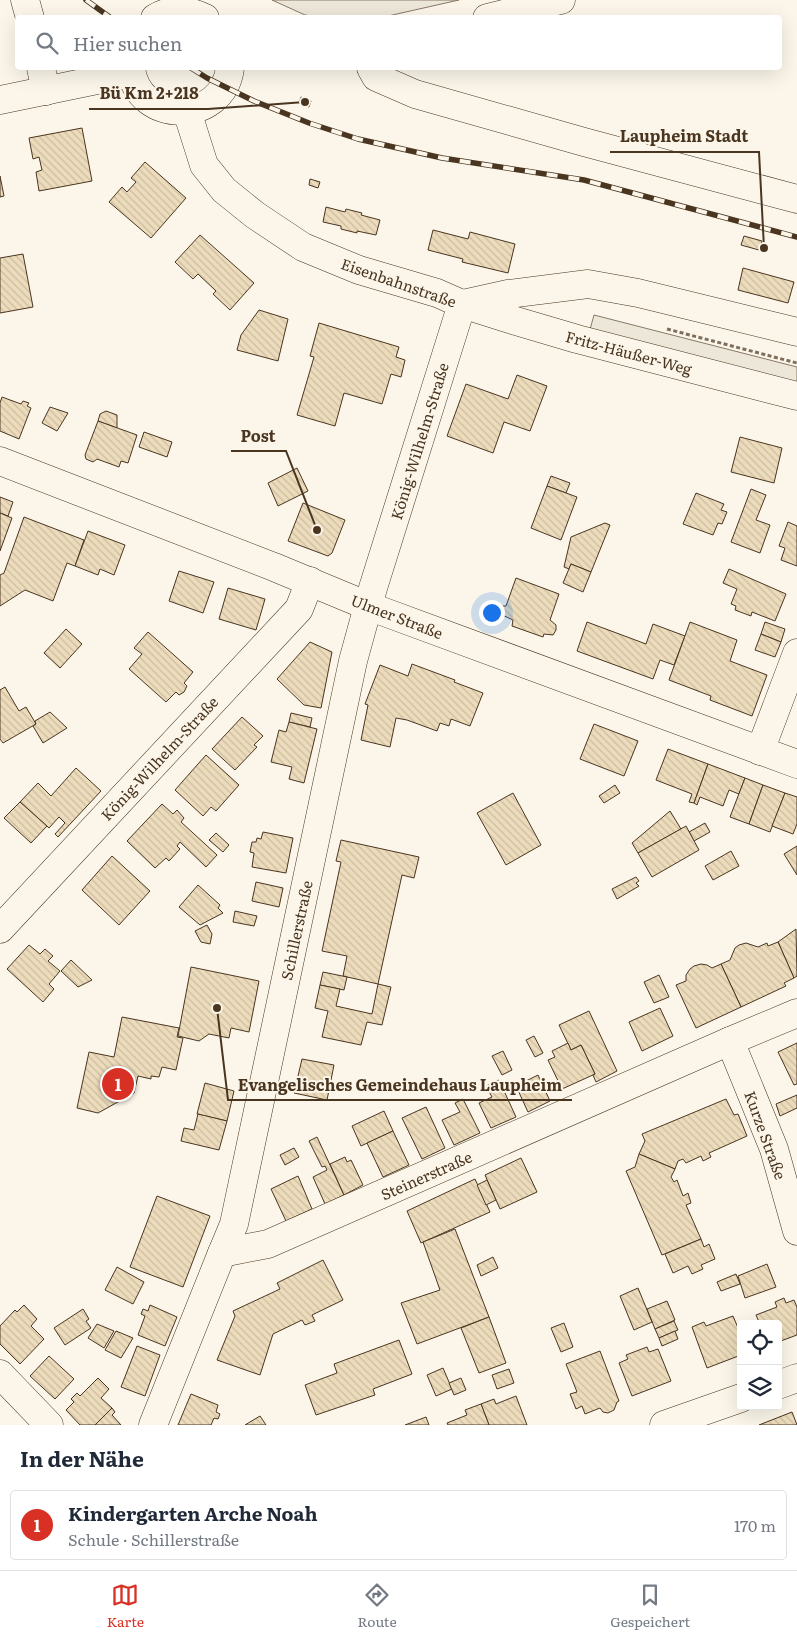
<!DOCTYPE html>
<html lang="de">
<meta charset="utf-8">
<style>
:root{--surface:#fff;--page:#f2f2f3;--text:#1f2937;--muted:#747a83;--line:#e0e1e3;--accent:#d93025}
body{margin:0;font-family:Literata,serif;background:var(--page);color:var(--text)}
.controls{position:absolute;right:15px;bottom:15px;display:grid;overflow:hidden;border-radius:5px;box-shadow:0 5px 20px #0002}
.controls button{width:45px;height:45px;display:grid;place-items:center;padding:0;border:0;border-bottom:1px solid var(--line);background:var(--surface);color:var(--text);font:25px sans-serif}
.you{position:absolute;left:491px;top:612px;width:18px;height:18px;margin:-12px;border:4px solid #fff;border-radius:50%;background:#1a73e8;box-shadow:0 0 0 8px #1a73e833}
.badge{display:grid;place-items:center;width:32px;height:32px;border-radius:50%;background:var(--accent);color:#fff;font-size:16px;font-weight:700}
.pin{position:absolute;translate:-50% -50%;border:2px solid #fff;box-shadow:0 1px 5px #0006}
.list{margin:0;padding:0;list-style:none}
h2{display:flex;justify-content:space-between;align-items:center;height:65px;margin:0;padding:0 20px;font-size:21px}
h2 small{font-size:16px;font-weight:400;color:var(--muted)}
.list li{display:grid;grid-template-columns:32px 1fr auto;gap:15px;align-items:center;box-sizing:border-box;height:70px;margin:0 10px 10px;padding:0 10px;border:1px solid var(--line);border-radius:5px}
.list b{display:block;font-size:19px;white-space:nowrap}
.list p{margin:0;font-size:16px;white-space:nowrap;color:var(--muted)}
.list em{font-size:16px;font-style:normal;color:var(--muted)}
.icon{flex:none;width:28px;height:28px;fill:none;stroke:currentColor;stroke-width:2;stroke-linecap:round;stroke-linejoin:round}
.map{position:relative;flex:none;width:797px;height:1425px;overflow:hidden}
.search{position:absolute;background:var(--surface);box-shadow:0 5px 20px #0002;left:15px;right:15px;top:15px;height:55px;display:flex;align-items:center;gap:12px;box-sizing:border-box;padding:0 18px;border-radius:5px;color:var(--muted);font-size:19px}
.sheet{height:145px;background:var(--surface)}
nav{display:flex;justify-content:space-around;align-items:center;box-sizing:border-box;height:70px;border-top:1px solid var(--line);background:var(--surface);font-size:14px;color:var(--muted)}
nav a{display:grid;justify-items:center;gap:2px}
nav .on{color:var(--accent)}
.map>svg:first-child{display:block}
.parking{fill:#ede7d9;stroke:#887966}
.building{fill:url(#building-back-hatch);stroke:#4a3520}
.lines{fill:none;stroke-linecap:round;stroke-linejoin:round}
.minor-casing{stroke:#4a3520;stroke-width:29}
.major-casing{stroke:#4a3520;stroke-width:29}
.path{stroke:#7f6f5c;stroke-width:3;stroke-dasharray:4 2.5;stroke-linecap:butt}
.minor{stroke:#fbf6e9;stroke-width:28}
.major{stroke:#fbf6e9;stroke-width:28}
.rail-casing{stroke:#4a3520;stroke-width:5.5}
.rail{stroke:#fbf6e9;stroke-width:4;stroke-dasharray:11;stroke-linecap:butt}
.labels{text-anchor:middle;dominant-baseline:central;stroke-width:4;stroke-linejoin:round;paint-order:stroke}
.street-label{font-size:15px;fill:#4a3520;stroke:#fbf6e9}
.leader{fill:none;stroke:#4a3520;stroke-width:2}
.callout-dot{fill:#4a3520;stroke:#fbf6e9;stroke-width:2}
.callout-label{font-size:16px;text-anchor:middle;font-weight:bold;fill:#4a3520;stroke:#fbf6e9;stroke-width:4;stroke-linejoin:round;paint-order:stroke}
</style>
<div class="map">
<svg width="797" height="1425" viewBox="0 0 797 1425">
<defs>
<pattern id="building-back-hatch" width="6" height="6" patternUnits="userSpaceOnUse" patternTransform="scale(1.25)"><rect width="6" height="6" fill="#ecdcbc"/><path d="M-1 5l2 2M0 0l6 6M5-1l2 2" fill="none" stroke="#ccbda1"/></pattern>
</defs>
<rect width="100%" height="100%" fill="#fbf6e9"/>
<g class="parking">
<path d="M272,0H459L388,16L362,18H326L305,15Z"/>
<path d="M594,315L797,367V386L589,333Z"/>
</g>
<g class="building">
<path d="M301,97L311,101L309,107L299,103Z"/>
<path d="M82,128L92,181L39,191L36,172L42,170L39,157L33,159L29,138Z"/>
<path d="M145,162L186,198L151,238L109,202L122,187L127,192L136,182L131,178Z"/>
<path d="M0,176L4,196L0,197Z"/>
<path d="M310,179L320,182L318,188L309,185Z"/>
<path d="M326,207L345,212L346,209L362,213L361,215L380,220L376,235L357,231V233L341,229V226L323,222Z"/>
<path d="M433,230L468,239L470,232L515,244L508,273L462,262L463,259L428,250Z"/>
<path d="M200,235L254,283L230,310L213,294L216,291L198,274L193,279L175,262Z"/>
<path d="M744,236L762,241L759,250L741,245Z"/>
<path d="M23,254L33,307L0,313V258Z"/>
<path d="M743,268L794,282L788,303L738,290Z"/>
<path d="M259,310L288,319L278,361L237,350L241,335Z"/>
<path d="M319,323L399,347L396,357L405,360L401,377L391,374L382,404L344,393L335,426L297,415L314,357L310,356Z"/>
<path d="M517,375L547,386L530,431L504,422L493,453L447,436L466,384L508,399Z"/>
<path d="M2,397L21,404L23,401L29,403L27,406L31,408L19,439L0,431V403Z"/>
<path d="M50,407L68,413L57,431L42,423Z"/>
<path d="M106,411L117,415V428L98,421L100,414Z"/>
<path d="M98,421L137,435L128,463L121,461L119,467L97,459L93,462L86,459L85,455Z"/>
<path d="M144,432L172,442L167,457L139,447Z"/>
<path d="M740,437L782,448L774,483L731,472Z"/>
<path d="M297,468L308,491L278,506L268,483Z"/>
<path d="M551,476L570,483L566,493L547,486Z"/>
<path d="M547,486L577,497L561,540L531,528Z"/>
<path d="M751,489L766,495L756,520L770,525L760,553L731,542Z"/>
<path d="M696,493L724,504L721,510L727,512L722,524L718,523L713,535L683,524Z"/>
<path d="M0,497L13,502L8,516L0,513Z"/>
<path d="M303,503L345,520L332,553L328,556L288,541Z"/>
<path d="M0,513L12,518L0,551Z"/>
<path d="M24,517L84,540L75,566L67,563L53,601L25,590L0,606V575L4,573Z"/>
<path d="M788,522L797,526V566L781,560L785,548L779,546Z"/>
<path d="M605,523L610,525L591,572L571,564L569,569L564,567L571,537Z"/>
<path d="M88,531L125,545L114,575L100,569L98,575L75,566Z"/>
<path d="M571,564L591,572L583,592L563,583Z"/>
<path d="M729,569L786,594L775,621L752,612L751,616L735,610L736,606L731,604L737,589L723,583Z"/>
<path d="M179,571L214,582L203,613L169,601Z"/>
<path d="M516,578L559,594L550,620L556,625V630L553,635L544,634L543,637L512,626L513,620L500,614L499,608L501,606H506Z"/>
<path d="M228,588L265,599L256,630L219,619Z"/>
<path d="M587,622L646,644L653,624L685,636L674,665L660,660L653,679L577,651Z"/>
<path d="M690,622L737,640L730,661L767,675L752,716L710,700L711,696L669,680Z"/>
<path d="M765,622L785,629L781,642L761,634Z"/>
<path d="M66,629L82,644L60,668L44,653Z"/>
<path d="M148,632L193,672L184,683L187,686L184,692L179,695L176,692L166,702L129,669L142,654L134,648Z"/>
<path d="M761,634L781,642L775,657L755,650Z"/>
<path d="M310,642L332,652L321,708L304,705L277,679Z"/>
<path d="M412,664L455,680L454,682L483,693L470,726L451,719L449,726L440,723L437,731L407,720L396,718L390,747L361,740L368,705L365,704L380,665L408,676Z"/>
<path d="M5,687L19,711L26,707L36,724L3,743L0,739V690Z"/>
<path d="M50,712L67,728L43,743L33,726L36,724L35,721Z"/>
<path d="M291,713L312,718L310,727L289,722Z"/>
<path d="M242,717L263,736L254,745L257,747L235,770L212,749Z"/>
<path d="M289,722L317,729L304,783L289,779L292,767L271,762L279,730L286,732Z"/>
<path d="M594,724L638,741L624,776L580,759Z"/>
<path d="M668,749L708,764L694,803L689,802L692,794L656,780Z"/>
<path d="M206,755L239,785L216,811L211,807L203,816L175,790Z"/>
<path d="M708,764L745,778L739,794L729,790L723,806L700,797L697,805L694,803Z"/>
<path d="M76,768L101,791L58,837L55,834L65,823L59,817L49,828L20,802L38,783L51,796Z"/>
<path d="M745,778L763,785L749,824L730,817Z"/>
<path d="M615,785L620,793L604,803L599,796Z"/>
<path d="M763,785L785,793L770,832L749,824Z"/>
<path d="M513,793L541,845L506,865L477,813Z"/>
<path d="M785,793L797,797V824L793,834L772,826Z"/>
<path d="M20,802L47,826L31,843L4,818Z"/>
<path d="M162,804L173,814L177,810L184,818L181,822L217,855L206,867L180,842L177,846L180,849L169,861L166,858L155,868L127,841Z"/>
<path d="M670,811L681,829L638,853L632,843Z"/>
<path d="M705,823L710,832L694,841L689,832Z"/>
<path d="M686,826L699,850L652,877L638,853Z"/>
<path d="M263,832L293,838L286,873L252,867L254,853L250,852L252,842H256L257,838L261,839Z"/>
<path d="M216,833L229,845L223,852L209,840Z"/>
<path d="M341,840L419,857L414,878L402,875L378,984L343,976L347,956L322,951L341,862L336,861Z"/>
<path d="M797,846V875L784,854Z"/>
<path d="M731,851L739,866L713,880L705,866Z"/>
<path d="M112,856L150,891L119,925L82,890Z"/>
<path d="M636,877L639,881L636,883L639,886L617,899L612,889Z"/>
<path d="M256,882L283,888L279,907L252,901Z"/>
<path d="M198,885L220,905L218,908L223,913L200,925L179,907Z"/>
<path d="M235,911L257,916L254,926L233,922Z"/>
<path d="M207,925L212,934L210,944L201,942L195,931Z"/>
<path d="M796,929L797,976L794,978L778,942Z"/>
<path d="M778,942L794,978L784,983L786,986L741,1007L721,964L730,960L735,948L739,945L746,943L758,947L767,943L768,946Z"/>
<path d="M29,945L40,954L45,949L53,956L48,961L60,971L49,984L54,989L43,1002L7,969Z"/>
<path d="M71,960L92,980L78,987L61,971Z"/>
<path d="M701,964L707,965L712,968L721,964L741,1007L696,1028L676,985L686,981V975L690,969L694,966Z"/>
<path d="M191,967L259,981L249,1032L231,1028L229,1038L209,1034L199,1041L178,1036Z"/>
<path d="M323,972L347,977L344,990L320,985Z"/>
<path d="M659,975L669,997L654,1003L644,982Z"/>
<path d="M378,984L391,987L382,1025L367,1022L361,1045L322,1037L328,1011L315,1008L320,985L340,989L336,1006L372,1014Z"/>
<path d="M660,1008L673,1036L642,1051L629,1022Z"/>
<path d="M589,1011L617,1071L596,1082L593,1075L595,1074L581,1045L571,1050L559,1025Z"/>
<path d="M122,1017L179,1028L177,1037L183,1038L176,1070L162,1067L159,1077L151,1076V1079L138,1076L134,1093L98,1113L77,1108L89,1052L114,1057Z"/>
<path d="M534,1036L543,1053L535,1057L526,1040Z"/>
<path d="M568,1043L571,1050L581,1045L595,1074L562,1089L548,1060L555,1057L552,1051Z"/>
<path d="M797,1043V1084L794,1085L778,1052Z"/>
<path d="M503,1051L512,1070L502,1075L492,1056Z"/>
<path d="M302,1059L334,1065L327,1100L294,1093Z"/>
<path d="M538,1075L550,1101L528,1112L516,1086Z"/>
<path d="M499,1080L516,1117L491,1128L479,1103L492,1097L486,1086Z"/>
<path d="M205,1083L234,1091L227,1121L197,1114Z"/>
<path d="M797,1095V1108L780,1116L776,1104Z"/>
<path d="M463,1099L480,1133L454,1145L442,1120L460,1112L455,1103Z"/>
<path d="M726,1099L734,1115L738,1114L747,1136L709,1153L711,1157L703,1161L701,1156L686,1163L683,1159L678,1161L675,1169L639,1154L645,1141L642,1134Z"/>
<path d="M426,1107L445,1148L422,1159L402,1118Z"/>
<path d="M384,1111L393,1131L361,1146L352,1126Z"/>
<path d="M198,1114L227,1121L219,1150L181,1141L184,1128L194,1130Z"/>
<path d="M393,1131L409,1165L383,1177L367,1143Z"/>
<path d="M317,1137L344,1195L325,1204L313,1177L327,1170L325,1166L322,1167L309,1141Z"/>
<path d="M294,1148L299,1157L285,1165L280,1155Z"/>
<path d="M639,1154L675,1169L671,1177L674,1182L677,1180L683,1196L688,1193L691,1203L686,1205L701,1239L662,1255L626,1171L635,1167Z"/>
<path d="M345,1157L347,1162L351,1160L363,1185L344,1195L330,1164Z"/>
<path d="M521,1158L537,1192L500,1209L485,1175Z"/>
<path d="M298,1176L312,1209L286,1221L271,1189Z"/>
<path d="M475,1179L490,1212L421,1243L407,1211Z"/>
<path d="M487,1180L496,1200L486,1205L477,1185Z"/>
<path d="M157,1196L210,1216L183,1287L130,1267Z"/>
<path d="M455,1229L489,1317L417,1344L401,1303L440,1290L423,1242Z"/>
<path d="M701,1239L704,1247L709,1244L715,1259L701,1265L703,1269L692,1274L688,1266L673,1273L665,1254Z"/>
<path d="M493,1257L498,1268L481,1276L477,1265Z"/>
<path d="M323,1260L343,1300L312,1315L315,1321L305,1325L302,1320L273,1334L260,1375L217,1360L235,1316L233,1311L280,1289L277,1283Z"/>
<path d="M767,1264L776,1287L745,1298L738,1276Z"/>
<path d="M117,1267L144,1282L133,1304L105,1290Z"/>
<path d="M736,1274L740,1284L721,1291L717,1282Z"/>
<path d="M638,1288L652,1322L634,1330L620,1296Z"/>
<path d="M784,1298L786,1303L794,1300L797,1307V1335L778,1342V1324H760L756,1315L777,1307L775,1302Z"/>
<path d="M667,1301L675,1320L655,1329L647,1309Z"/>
<path d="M24,1305L37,1319L31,1326L44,1339L20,1364L0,1344V1326L15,1310L17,1312Z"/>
<path d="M150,1305L177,1317L165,1346L138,1335L145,1316L141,1314L143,1309L148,1311Z"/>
<path d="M83,1309L89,1319L86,1321L91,1328L65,1345L54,1328Z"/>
<path d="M733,1316L741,1335V1355L707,1368L692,1327L704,1322L706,1326Z"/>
<path d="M489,1317L506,1363L479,1373L461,1328Z"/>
<path d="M674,1321L678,1330L659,1338L655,1329Z"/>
<path d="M564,1323L573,1347L561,1352L551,1328Z"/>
<path d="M97,1324L114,1331L104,1348L88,1338Z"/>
<path d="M116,1331L133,1338L121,1358L105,1350Z"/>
<path d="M675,1331L678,1339L662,1346L659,1338Z"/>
<path d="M399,1340L412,1374L373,1389L375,1395L316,1415L305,1385L337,1373L334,1364Z"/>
<path d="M137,1346L160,1355L145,1396L121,1387Z"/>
<path d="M647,1347L649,1352L658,1349L671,1381L632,1396L619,1363L628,1359L626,1355Z"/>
<path d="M600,1351L619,1401L617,1402L614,1410L608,1413L603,1412L600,1408L585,1414L582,1406L576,1409L570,1394L577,1392L566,1364Z"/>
<path d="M49,1356L74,1379L55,1399L30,1376Z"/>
<path d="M443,1368L452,1389L436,1396L427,1375Z"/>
<path d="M509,1369L514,1383L497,1389L492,1375Z"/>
<path d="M98,1378L109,1389L101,1398L112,1408L95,1425H80L66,1410L74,1402L71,1399L77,1393L80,1396Z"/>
<path d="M461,1378L466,1390L454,1395L449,1383Z"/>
<path d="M191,1394L218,1405L216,1412L220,1414L218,1419L214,1418L211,1425H178Z"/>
<path d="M516,1396L527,1425H489L481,1404L494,1399L496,1404Z"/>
<path d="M481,1404L489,1425H448L447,1423L467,1415L465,1410Z"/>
<path d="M112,1408L115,1412L112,1415L121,1425H95Z"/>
<path d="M792,1412L797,1425H759Z"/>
<path d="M260,1416L266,1425H245Z"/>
<path d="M426,1417L429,1425H405Z"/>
</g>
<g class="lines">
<g class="minor-casing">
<g id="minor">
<path d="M25,0L30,18"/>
<path d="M155,18C171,8 189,10 205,18"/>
<path d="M487,18L561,0"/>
<path d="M41,68L46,91"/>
<path d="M131,68C137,125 223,125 230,68"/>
<path d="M371,68L376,77L415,94L584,142L797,199"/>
<path d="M0,100L131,73"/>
<path d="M187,111L204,165L224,190L255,215L303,247L359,270L437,293L462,304L506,318L577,339L797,396"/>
<path d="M463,304L508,294L588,284L638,293L797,332"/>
<path d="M760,751L797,653"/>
<path d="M0,929L299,609L310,581"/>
<path d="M730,1041L774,1149L797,1231"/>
<path d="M222,1253L234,1224L353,661L373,588L462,304"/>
<path d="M0,1374L49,1425"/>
<path d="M778,1385L797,1378"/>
<path d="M153,1425L222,1253L268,1244L730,1041L797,1013"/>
<path d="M664,1425L741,1398"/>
</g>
</g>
<g class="major-casing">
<path id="major" d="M0,461L274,567L368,606L797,764"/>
</g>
<path class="path" d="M667,329L797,363"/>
<use href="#minor" class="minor"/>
<use href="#major" class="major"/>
<g class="rail-casing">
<g id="rail">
<path d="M86,0L111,18"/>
<path d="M191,68L207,78L254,101L309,123L358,139L442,158L584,180L797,237"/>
</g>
</g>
<use href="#rail" class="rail"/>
</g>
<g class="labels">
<g class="street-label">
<text transform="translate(399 282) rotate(19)">Eisenbahnstraße</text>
<text transform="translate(629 352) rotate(15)">Fritz-Häußer-Weg</text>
<text transform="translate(419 441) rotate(-73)">König-Wilhelm-Straße</text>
<text transform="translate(397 616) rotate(21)">Ulmer Straße</text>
<text transform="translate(159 758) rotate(-47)">König-Wilhelm-Straße</text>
<text transform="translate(296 930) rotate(-78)">Schillerstraße</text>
<text transform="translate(766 1135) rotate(70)">Kurze Straße</text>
<text transform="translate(426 1175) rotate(-24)">Steinerstraße</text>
</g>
</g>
<path class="leader" d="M305 102L208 109H89M764 248L759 152H610M317 530L286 451H231M217 1008L228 1100H572"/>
<g class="callout-dot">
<circle cx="305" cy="102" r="5"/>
<circle cx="764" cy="248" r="5"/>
<circle cx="317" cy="530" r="5"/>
<circle cx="217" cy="1008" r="5"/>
</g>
<g class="callout-label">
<text x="149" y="99">Bü Km 2+218</text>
<text x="684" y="142">Laupheim Stadt</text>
<text x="258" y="442">Post</text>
<text x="400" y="1091">Evangelisches Gemeindehaus Laupheim</text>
</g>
</svg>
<div class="controls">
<button><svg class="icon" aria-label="locate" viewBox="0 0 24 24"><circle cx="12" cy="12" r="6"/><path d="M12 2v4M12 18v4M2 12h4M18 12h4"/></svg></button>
<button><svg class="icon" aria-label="layers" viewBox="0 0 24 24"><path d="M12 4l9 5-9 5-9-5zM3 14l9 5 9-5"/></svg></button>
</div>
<div class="you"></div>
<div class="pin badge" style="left:118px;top:1084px">1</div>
<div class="search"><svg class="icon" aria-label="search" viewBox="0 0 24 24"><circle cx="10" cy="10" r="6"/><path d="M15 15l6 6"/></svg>Hier suchen</div>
</div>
<section class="sheet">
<h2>In der Nähe<small></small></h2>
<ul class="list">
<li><span class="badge">1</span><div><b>Kindergarten Arche Noah</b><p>Schule · Schillerstraße</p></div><em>170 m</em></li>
</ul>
</section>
<nav>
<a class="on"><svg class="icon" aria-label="map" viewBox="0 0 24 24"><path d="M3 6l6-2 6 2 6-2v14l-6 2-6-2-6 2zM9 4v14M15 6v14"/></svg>Karte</a>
<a><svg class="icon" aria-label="directions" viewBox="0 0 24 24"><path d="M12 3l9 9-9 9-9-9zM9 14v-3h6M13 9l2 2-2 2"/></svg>Route</a>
<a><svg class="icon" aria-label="saved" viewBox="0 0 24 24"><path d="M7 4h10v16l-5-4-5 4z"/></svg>Gespeichert</a>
</nav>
